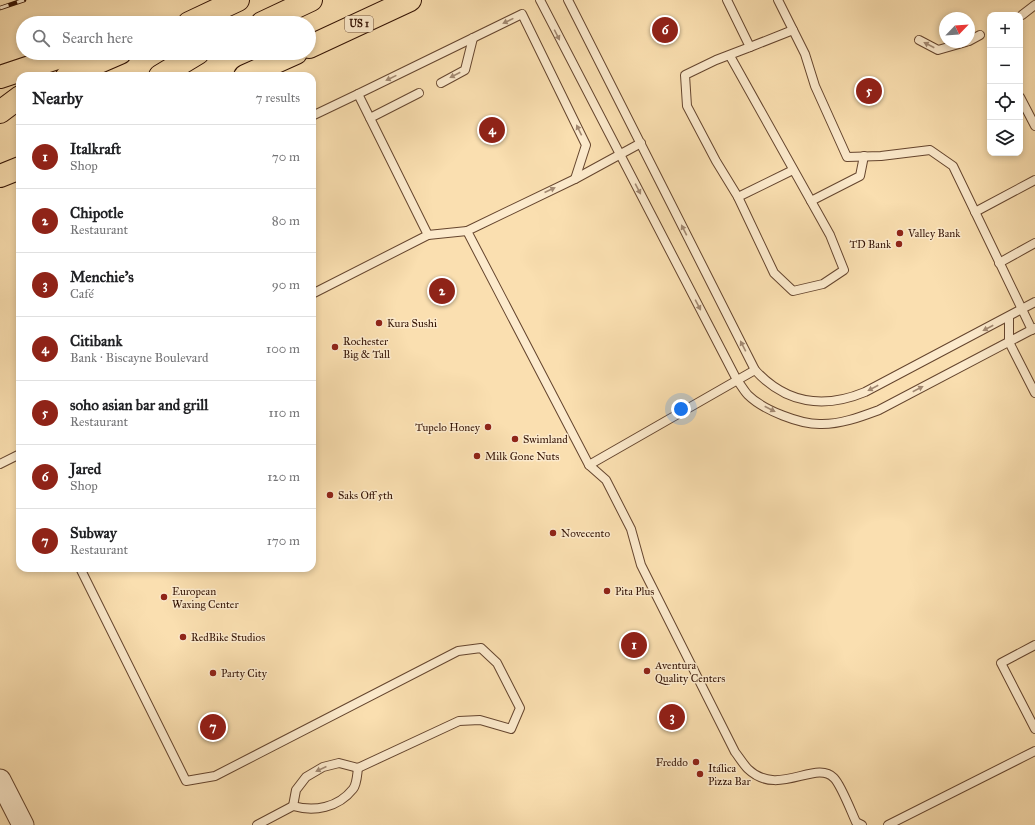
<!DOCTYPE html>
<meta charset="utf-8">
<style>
:root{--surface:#fff;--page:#f6f6f6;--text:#202124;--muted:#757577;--line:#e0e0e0;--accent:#8f2418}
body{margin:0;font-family:"IM FELL Great Primer",serif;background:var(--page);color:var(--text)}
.controls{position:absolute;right:12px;top:12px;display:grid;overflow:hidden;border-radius:8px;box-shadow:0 2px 6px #0003}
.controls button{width:36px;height:36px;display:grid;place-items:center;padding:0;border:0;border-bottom:1px solid var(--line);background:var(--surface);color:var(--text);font:20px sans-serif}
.compass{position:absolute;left:939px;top:12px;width:36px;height:36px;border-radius:50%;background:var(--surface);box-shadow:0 2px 6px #0003;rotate:65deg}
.you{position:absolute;left:681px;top:409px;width:14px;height:14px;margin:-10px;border:3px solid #fff;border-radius:50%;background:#1a73e8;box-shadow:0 0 0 6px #1a73e833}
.badge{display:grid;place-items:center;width:26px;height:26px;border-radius:50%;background:var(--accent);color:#fff;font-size:13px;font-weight:700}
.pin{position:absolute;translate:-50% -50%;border:2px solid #fff;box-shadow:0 1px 4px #0006}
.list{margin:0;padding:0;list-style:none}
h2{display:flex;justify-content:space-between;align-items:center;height:52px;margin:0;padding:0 16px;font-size:17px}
h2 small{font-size:13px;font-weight:400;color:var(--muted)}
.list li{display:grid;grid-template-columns:26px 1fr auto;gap:12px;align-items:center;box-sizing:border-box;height:64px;padding:0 16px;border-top:1px solid var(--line)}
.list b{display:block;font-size:15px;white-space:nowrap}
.list p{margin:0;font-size:13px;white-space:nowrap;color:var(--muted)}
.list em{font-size:13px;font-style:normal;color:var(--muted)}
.icon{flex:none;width:22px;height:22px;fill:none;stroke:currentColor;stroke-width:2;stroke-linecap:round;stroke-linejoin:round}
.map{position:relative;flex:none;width:1035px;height:825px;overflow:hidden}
.search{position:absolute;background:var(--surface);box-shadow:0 2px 6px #0003;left:16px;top:16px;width:300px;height:44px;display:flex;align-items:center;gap:10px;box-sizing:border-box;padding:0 14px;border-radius:22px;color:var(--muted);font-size:15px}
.panel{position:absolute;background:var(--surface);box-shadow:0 2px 6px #0003;left:16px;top:72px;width:300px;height:500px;border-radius:12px}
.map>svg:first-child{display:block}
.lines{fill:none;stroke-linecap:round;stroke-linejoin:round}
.service-casing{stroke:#65452e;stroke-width:10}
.tertiary-casing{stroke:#65452e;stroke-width:23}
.primary-casing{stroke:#331203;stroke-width:24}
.service{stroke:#fceacc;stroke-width:8}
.tertiary{stroke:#fceacc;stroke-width:21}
.primary{stroke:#fadfb0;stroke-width:22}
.rail-casing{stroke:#331203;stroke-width:4.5}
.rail{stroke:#fceacc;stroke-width:3;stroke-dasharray:9;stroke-linecap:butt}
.oneway{fill:#a28972}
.poi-dot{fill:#8f2418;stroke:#fceacc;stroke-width:1.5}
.labels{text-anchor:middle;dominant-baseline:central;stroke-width:3;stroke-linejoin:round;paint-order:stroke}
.shield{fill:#fceacc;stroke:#6f533f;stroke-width:1}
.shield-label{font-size:10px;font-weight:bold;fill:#331203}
.poi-label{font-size:11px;fill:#331203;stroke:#fceacc;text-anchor:start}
</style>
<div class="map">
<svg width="1035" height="825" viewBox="0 0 1035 825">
<rect width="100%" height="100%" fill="#fadfb0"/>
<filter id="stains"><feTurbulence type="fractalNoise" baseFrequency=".005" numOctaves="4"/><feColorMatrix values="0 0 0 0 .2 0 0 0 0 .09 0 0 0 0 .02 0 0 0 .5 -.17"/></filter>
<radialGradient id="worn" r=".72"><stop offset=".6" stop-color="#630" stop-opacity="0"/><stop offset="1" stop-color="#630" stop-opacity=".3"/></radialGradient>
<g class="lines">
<g class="service-casing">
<g id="service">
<path d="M540,0L737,380C741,385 744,391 748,395C763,410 801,425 822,424C842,424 860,417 879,410L1035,328"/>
<path d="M568,0L755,370C786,404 824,409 865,392L1035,302"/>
<path d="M727,0L750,47L716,60L685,75L687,106L716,161L738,197L774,273L793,291L823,284L844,270L830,235L730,56"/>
<path d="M778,0L805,54L815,86L847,157L881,156L930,150L953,166L1032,330"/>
<path d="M1022,15L1035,5"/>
<path d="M919,40L938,50L966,42"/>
<path d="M969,41L980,35"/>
<path d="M750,47L793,30"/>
<path d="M441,83L465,70L473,38"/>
<path d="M358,94L522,14L586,145L575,179"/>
<path d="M1020,97L1035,126"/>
<path d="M312,116L358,94L428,235"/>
<path d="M370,118L419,93"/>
<path d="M641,143L575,179L467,231L589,465L606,480L631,529L641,565L735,752C739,757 743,764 748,769C778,798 816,759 834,778C841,785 851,811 856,822L862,825"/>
<path d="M738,197L793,170"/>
<path d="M811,201L860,176L864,156"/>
<path d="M975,212L1035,180"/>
<path d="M999,263L1035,243"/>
<path d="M312,294L428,235L467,231"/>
<path d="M1009,317V342L1035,393"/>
<path d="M0,464L20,454"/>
<path d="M589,465L755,370"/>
<path d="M80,568L186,781L215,776L458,651L481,648L497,663L520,708L511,729L480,720L459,721L358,768L339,763L323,767L306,777L296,790L293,806"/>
<path d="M1035,645L1001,663L1035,729"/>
<path d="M257,825L293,806C314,812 338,808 353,789C357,784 357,775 358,768"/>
<path d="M888,825L1035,751"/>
</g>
</g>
<g class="tertiary-casing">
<path id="tertiary" d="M0,780L23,825"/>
</g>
<g class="primary-casing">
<g id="primary">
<path d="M189,23L238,0"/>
<path d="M262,23L311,0"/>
<path d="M309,47L410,0"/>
<path d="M67,76L120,53"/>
<path d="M160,76L198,53"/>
<path d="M245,76L296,53"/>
<path d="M0,77L72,53"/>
<path d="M0,112L20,97"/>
<path d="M0,176L20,168"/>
</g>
</g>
<use href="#service" class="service"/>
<use href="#tertiary" class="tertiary"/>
<use href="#primary" class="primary"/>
<g class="rail-casing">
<path id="rail" d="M0,8L24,0"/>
</g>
<use href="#rail" class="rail"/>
</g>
<defs><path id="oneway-solid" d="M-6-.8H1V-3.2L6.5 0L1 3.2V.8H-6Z"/></defs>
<g class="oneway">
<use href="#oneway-solid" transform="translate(508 21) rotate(154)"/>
<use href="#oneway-solid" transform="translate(557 35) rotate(63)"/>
<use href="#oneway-solid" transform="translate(929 45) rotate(-153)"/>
<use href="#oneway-solid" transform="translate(455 75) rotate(153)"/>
<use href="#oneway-solid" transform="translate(391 78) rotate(154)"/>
<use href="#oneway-solid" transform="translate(579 130) rotate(-116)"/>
<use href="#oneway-solid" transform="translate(638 189) rotate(62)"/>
<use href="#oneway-solid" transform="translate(550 190) rotate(-25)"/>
<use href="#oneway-solid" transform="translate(684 230) rotate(-117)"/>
<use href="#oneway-solid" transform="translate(698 305) rotate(62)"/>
<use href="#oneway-solid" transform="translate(988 328) rotate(152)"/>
<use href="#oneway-solid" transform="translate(743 346) rotate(-117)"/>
<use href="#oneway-solid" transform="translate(873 388) rotate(152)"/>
<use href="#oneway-solid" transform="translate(918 389) rotate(-28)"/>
<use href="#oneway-solid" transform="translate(770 409) rotate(27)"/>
<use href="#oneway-solid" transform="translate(321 769) rotate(155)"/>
</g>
<g class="poi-dot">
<circle cx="900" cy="233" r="4"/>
<circle cx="899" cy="244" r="4"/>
<circle cx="379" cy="323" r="4"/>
<circle cx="335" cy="347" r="4"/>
<circle cx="488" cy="427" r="4"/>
<circle cx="515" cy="439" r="4"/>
<circle cx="477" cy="456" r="4"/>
<circle cx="330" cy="495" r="4"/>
<circle cx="553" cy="533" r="4"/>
<circle cx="607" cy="591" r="4"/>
<circle cx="164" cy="597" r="4"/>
<circle cx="183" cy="637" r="4"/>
<circle cx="647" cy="671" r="4"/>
<circle cx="213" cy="673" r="4"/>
<circle cx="696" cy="762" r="4"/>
<circle cx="700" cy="774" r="4"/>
</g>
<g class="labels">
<rect class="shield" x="345" y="16" width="28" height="16" rx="3"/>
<g class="shield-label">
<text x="359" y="24">US 1</text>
</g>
<g class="poi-label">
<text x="908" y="233">Valley Bank</text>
<text x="891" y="244" text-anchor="end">TD Bank</text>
<text x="387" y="323">Kura Sushi</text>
<text x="343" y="341">Rochester<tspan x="343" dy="13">Big &amp; Tall</tspan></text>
<text x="480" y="427" text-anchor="end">Tupelo Honey</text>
<text x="523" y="439">Swimland</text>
<text x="485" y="456">Milk Gone Nuts</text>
<text x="338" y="495">Saks Off 5th</text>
<text x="561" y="533">Novecento</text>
<text x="172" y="591">European<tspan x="172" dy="13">Waxing Center</tspan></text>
<text x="615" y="591">Pita Plus</text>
<text x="191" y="637">RedBike Studios</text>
<text x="655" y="665">Aventura<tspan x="655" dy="13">Quality Centers</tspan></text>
<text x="221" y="673">Party City</text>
<text x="688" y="762" text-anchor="end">Freddo</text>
<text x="708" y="768">Itálica<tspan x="708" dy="13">Pizza Bar</tspan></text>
</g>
</g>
<rect width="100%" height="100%" filter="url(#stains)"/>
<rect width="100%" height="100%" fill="url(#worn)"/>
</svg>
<div class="controls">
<button>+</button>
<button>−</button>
<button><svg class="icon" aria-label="locate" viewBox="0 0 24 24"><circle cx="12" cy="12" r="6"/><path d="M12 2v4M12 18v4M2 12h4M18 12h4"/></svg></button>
<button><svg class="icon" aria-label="layers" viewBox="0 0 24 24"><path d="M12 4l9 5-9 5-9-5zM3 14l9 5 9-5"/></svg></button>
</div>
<svg class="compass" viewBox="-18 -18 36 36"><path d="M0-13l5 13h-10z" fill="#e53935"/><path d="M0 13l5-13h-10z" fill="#757577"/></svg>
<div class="you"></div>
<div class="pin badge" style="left:634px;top:645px">1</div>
<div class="pin badge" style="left:442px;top:291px">2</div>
<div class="pin badge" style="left:672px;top:717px">3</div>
<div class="pin badge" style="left:492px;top:130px">4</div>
<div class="pin badge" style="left:869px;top:91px">5</div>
<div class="pin badge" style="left:665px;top:30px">6</div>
<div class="pin badge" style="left:213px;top:727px">7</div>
<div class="search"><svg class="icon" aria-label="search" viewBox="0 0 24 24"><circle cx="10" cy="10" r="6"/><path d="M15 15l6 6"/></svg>Search here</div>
<section class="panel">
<h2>Nearby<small>7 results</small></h2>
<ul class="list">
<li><span class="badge">1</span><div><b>Italkraft</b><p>Shop</p></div><em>70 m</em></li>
<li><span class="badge">2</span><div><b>Chipotle</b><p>Restaurant</p></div><em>80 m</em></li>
<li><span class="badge">3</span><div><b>Menchie's</b><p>Café</p></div><em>90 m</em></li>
<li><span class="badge">4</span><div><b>Citibank</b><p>Bank · Biscayne Boulevard</p></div><em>100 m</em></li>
<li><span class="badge">5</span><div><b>soho asian bar and grill</b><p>Restaurant</p></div><em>110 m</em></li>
<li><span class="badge">6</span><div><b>Jared</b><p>Shop</p></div><em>120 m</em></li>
<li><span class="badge">7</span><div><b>Subway</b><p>Restaurant</p></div><em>170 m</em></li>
</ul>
</section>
</div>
